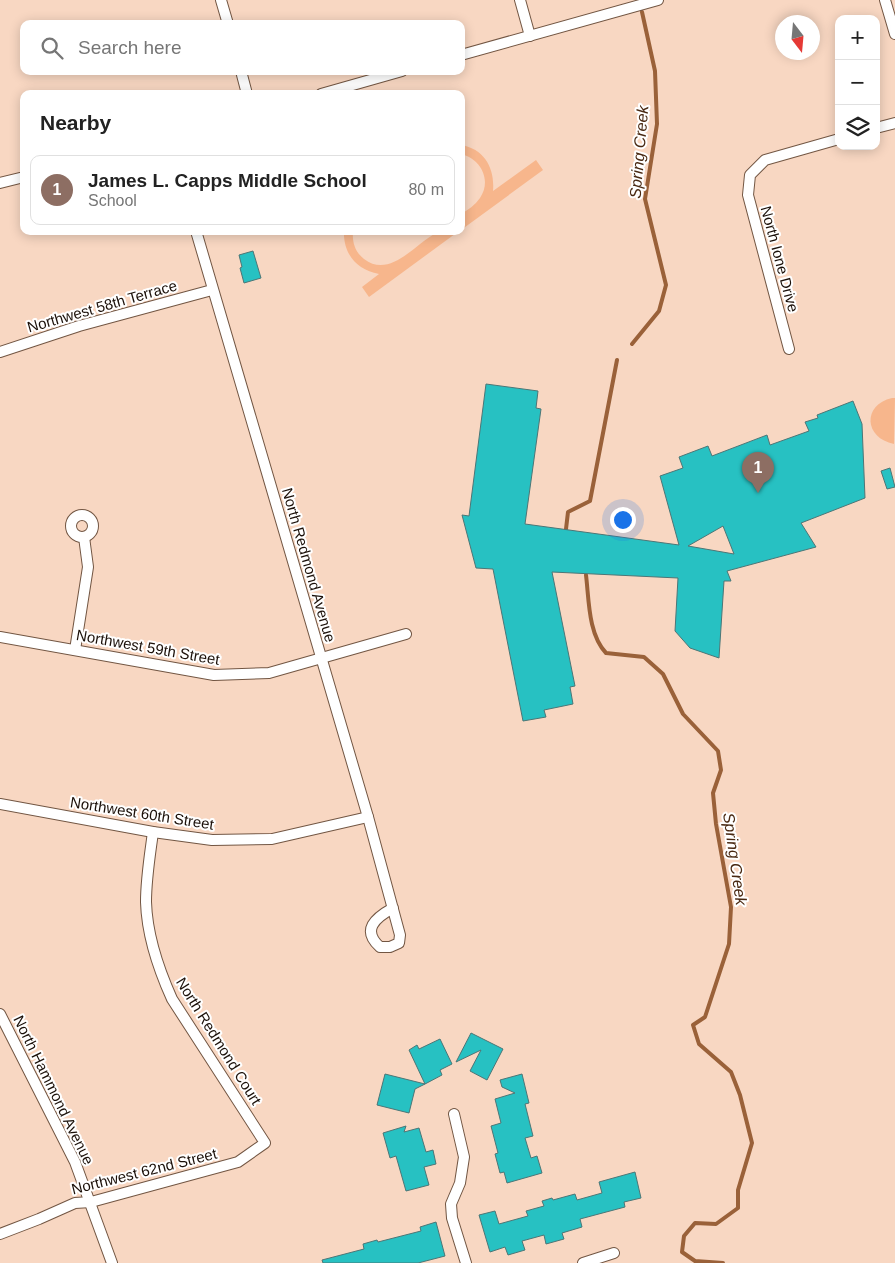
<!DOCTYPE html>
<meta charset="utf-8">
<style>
:root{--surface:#fff;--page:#f2f2f2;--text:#222;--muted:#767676;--line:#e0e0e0;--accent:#0f766e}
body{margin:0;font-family:Helvetica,sans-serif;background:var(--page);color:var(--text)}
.controls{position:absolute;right:15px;top:15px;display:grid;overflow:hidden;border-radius:10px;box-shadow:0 2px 12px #0003}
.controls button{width:45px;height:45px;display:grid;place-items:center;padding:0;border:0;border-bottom:1px solid var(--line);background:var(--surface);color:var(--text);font:25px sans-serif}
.compass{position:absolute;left:775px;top:15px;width:45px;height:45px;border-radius:50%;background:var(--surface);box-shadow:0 2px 12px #0003;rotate:164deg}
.you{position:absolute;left:622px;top:519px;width:18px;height:18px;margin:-12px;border:4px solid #fff;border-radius:50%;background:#1a73e8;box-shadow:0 0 0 8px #1a73e833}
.badge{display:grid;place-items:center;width:32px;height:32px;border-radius:50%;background:var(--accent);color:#fff;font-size:16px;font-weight:700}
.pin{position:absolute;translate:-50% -41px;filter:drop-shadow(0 1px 2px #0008)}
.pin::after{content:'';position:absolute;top:26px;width:18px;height:15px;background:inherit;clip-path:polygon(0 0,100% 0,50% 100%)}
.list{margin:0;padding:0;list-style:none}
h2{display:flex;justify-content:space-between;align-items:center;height:65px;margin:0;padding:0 20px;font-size:21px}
h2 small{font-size:16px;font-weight:400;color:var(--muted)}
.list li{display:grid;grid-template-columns:32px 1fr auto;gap:15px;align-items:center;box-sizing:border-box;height:70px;margin:0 10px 10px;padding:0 10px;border:1px solid var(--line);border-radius:10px}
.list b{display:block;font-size:19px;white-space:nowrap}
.list p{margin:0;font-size:16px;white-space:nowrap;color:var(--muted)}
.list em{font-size:16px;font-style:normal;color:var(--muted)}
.icon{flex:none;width:28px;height:28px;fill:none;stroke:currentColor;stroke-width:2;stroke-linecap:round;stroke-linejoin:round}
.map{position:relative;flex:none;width:895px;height:1263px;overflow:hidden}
.search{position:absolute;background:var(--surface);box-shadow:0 2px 12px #0003;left:20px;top:20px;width:445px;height:55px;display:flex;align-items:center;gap:12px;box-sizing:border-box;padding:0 18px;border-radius:10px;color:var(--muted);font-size:19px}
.panel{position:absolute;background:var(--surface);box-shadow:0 2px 12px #0003;left:20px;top:90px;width:445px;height:145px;border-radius:10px}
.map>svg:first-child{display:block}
.green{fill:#f7b68c}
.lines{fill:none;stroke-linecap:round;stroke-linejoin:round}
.stream{stroke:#9a6139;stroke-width:4}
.building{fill:#27c1c2;stroke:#4c7676;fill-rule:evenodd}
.street-casing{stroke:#725643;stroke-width:12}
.street{stroke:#fff;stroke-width:10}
.labels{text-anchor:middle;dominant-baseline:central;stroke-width:4;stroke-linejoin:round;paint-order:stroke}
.street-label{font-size:15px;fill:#1b1009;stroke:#fff}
.water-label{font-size:16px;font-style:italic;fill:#492912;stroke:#fff}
</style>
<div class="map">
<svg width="895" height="1263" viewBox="0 0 895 1263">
<rect width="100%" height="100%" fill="#f8d7c2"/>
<g class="green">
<path d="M461,145C485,149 495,169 493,191L536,160L543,170L461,230V214C468,210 475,205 480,198C492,180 481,159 461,154Z"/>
<path d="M344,231H353C352,242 355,252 364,259C390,279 415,244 436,233C442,229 452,231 459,231L369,297L362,287L379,274C357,270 343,254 344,231Z"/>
<path d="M892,398H895L894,444C864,438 862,405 892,398Z"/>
</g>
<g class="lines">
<g class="stream">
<path d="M632,344L659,311L666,285L645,199L657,124L655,71L642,12"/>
<path d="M566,529L568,512L590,501L617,360"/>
<path d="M586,575C589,599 588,634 606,653L644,657L663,674L683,714L718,751L721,770L713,793L716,824L731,907L729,944L705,1017L693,1025L699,1044L731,1072L740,1095L752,1143L738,1190V1208L716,1224L695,1223L684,1236L682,1252L695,1261L723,1263"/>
</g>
</g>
<g class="building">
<path d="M253,251L261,278L244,283L240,268L242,267L239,255Z"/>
<path d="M486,384L538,391L536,408L541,409L525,524L679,545L660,476L683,468L679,457L708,446L712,456L767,435L770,445L809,431L805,422L818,418L817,415L853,401L862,424L865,498L801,523L816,547L727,571L731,581H724L719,658L690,648L675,631L678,578L552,572L575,686L570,687L573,704L544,710L546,717L523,721L493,569L476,568L462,515L469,516ZM723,526L734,554L688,546Z"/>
<path d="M890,468L895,487L887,489L881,471Z"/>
<path d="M471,1033L503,1049L487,1080L470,1071L481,1050L456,1062Z"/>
<path d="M440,1039L452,1064L440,1070L442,1075L425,1084L409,1050L417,1045L419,1049Z"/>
<path d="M385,1074L425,1084L415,1089L409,1113L377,1105Z"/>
<path d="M522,1074L529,1103L525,1104L533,1136L525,1138L531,1158L537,1156L542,1173L507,1183L504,1172L500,1173L495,1154L498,1153L491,1126L501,1123L495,1099L515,1093L502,1087L500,1080Z"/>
<path d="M406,1126L404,1132L419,1128L426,1152L433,1150L436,1164L424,1167L429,1185L406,1191L396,1156L390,1158L383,1133Z"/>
<path d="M635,1172L641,1198L624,1202L625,1207L580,1219L582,1227L562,1233L564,1239L546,1244L544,1235L522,1241L525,1250L508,1255L505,1247L490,1252L479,1215L495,1211L499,1224L528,1216L526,1211L544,1206L542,1201L552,1198L553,1200L575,1194L577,1200L602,1193L599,1182Z"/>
<path d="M436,1222L445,1256L418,1263H323L322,1260L364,1249L363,1244L377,1240L378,1242L421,1231L420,1227Z"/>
</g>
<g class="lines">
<g class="street-casing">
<g id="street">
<path d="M221,0L228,24"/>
<path d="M520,0L530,36"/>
<path d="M885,0L895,34"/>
<path d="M461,55L658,0"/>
<path d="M241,71L247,94"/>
<path d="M321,94L402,71"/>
<path d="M876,128L895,123"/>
<path d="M0,183L24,177"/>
<path d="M196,231L368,817L400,935L399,943L390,947H380C361,930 375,918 393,908"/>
<path d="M789,349L748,195L750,175L765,160L839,139"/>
<path d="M0,352L79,326L212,290"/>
<circle cx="82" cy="526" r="11"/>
<path d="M0,637L214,675L269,673L406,634"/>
<path d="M75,650L88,567L84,537"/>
<path d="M0,804L153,832L212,840L272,839L368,817"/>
<path d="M0,1014L75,1162L112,1263"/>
<path d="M454,1114L464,1157L460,1183L451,1204L452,1218L466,1263"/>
<path d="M0,1234L39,1219L75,1203L91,1202L238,1162L265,1143L172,999C158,968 147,936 146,902C146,878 150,855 153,832"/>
<path d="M583,1263L614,1253"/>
</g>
</g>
<use href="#street" class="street"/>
</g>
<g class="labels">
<g class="street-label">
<text transform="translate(780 259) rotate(75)">North Ione Drive</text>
<text transform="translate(102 306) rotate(-16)">Northwest 58th Terrace</text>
<text transform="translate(309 565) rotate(74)">North Redmond Avenue</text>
<text transform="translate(148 647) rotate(10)">Northwest 59th Street</text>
<text transform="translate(142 813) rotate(9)">Northwest 60th Street</text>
<text transform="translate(219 1041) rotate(58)">North Redmond Court</text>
<text transform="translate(54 1090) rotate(64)">North Hammond Avenue</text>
<text transform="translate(144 1171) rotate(-14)">Northwest 62nd Street</text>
</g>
<g class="water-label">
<text transform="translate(639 152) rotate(-85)">Spring Creek</text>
<text transform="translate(735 859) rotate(82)">Spring Creek</text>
</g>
</g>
</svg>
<div class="controls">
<button>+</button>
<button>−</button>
<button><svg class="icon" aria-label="layers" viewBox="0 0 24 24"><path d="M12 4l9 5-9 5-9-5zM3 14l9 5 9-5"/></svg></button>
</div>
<svg class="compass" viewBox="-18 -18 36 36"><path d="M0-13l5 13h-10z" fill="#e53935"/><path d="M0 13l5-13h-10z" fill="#767676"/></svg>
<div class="you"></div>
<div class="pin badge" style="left:758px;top:493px;background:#8d6e63">1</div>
<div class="search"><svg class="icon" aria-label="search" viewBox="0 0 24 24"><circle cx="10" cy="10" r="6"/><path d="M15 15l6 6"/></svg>Search here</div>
<section class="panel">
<h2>Nearby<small></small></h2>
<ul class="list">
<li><span class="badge" style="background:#8d6e63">1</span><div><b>James L. Capps Middle School</b><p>School</p></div><em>80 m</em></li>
</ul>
</section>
</div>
